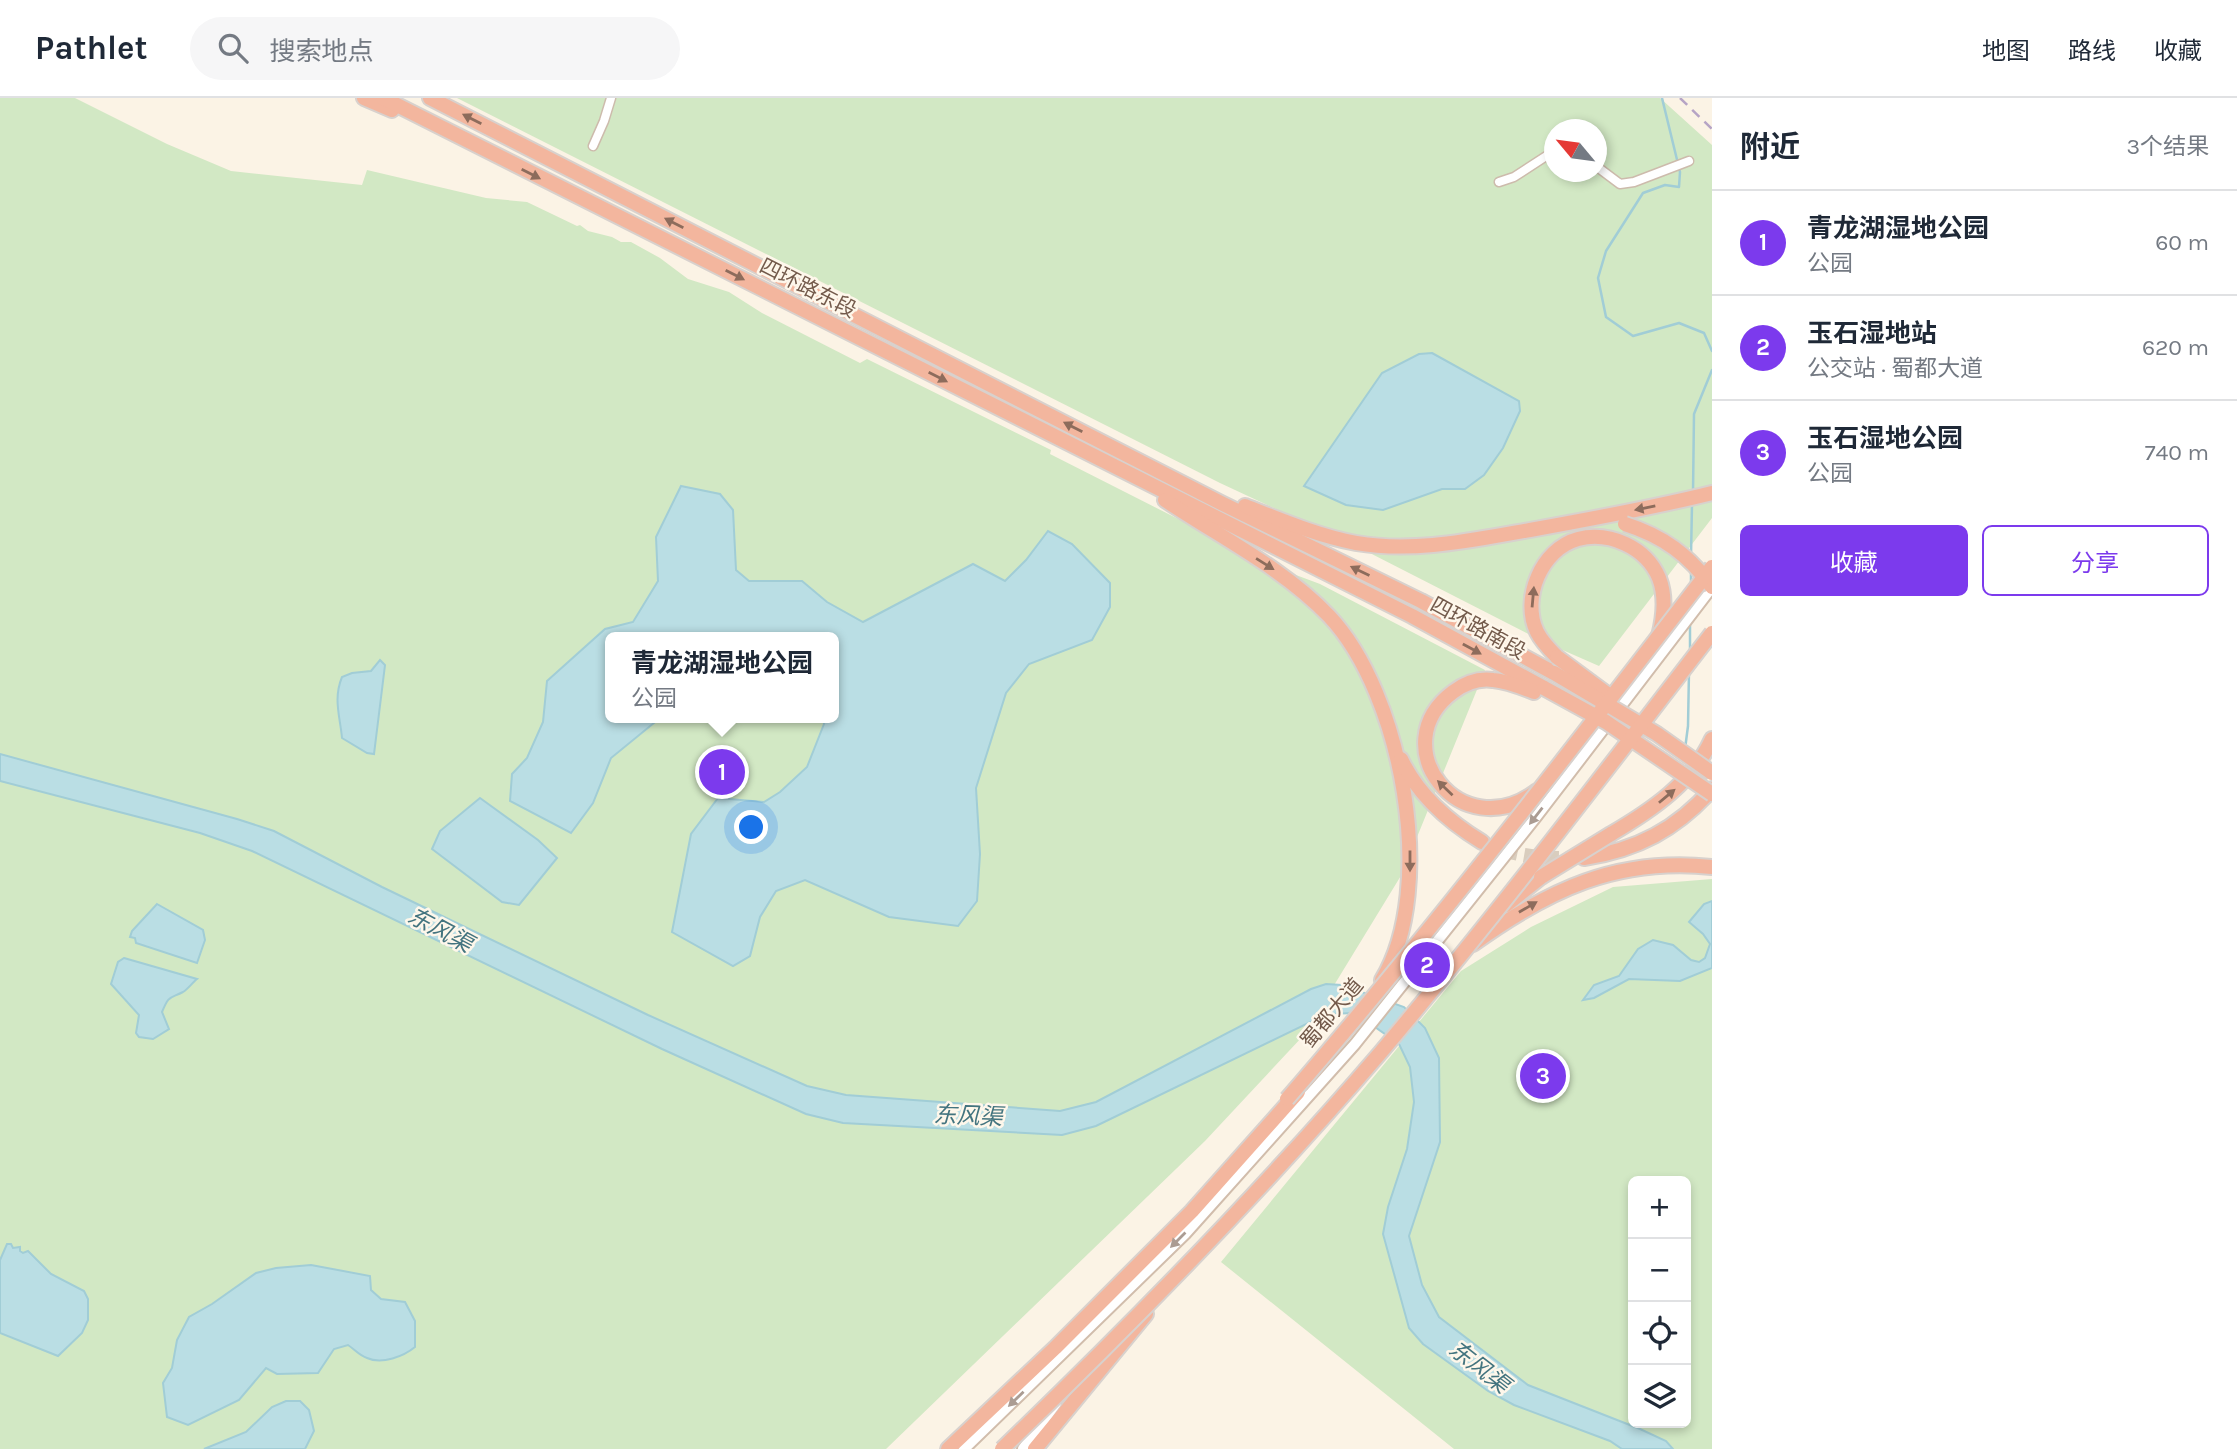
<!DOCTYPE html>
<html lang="zh">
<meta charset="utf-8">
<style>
:root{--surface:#fff;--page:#f6f6f7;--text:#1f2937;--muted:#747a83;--line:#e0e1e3;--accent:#7c3aed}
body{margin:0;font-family:Karla,"Noto Sans SC",sans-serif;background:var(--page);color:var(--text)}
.controls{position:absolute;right:21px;bottom:21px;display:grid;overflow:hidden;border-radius:10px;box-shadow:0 4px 10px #0003}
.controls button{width:63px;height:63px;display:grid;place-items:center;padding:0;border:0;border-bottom:2px solid var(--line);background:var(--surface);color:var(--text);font:35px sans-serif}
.compass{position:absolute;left:1544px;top:21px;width:63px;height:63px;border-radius:50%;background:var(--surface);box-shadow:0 4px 10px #0003;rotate:299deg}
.you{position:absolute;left:752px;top:730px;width:24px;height:24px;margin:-18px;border:5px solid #fff;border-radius:50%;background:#1a73e8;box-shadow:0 0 0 10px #1a73e833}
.badge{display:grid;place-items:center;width:46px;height:46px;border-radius:50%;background:var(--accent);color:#fff;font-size:23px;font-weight:700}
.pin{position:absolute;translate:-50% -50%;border:4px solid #fff;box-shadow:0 2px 7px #0006}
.popup{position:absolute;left:605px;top:534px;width:234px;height:91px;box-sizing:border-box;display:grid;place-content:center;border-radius:10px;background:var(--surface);filter:drop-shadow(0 2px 5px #0005);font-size:23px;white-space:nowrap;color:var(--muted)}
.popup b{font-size:26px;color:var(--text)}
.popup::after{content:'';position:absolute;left:50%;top:100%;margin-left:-14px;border:14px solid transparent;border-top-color:var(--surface)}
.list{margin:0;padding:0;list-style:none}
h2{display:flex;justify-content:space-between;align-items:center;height:91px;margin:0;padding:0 28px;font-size:30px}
h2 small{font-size:23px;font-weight:400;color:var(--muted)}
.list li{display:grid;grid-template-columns:46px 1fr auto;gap:21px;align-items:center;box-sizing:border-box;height:105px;padding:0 28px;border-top:2px solid var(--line)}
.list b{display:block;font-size:26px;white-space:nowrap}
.list p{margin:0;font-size:23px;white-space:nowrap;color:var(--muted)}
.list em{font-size:23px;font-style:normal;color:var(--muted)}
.actions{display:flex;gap:14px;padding:21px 28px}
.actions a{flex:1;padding:16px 0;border:2px solid var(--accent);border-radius:10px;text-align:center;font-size:24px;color:var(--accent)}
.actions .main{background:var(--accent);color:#fff}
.icon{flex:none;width:38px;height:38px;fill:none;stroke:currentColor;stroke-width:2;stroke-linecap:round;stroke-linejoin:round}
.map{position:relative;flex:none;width:1712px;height:1351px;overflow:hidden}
header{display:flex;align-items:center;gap:42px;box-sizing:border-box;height:98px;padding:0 35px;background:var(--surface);border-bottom:2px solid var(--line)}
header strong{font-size:33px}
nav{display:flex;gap:38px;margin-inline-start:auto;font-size:24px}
.search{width:490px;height:63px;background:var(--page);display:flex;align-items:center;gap:18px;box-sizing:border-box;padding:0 24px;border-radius:38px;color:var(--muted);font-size:26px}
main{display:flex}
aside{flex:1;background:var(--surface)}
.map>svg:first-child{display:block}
.green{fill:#d2e8c4;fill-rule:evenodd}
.water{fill:#badee4;stroke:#a1cdd6;stroke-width:2}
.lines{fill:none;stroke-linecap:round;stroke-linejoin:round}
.stream{stroke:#a1cdd6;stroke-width:2.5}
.highway-tunnel{stroke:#d9cdbe;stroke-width:14;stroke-dasharray:14 7;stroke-linecap:butt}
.street-casing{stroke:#cdbbac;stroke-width:11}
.secondary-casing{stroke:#d1bdac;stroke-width:14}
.highway-casing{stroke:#d8d1cd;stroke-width:18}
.street{stroke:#fff;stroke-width:8}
.secondary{stroke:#fff;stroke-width:10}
.highway{stroke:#f3b69e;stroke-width:14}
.rail{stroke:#b6a4c5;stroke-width:2.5;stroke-dasharray:10 7;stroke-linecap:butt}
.highway-bridge-casing{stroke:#d8d1cd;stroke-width:18;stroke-linecap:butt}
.highway-bridge{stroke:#f3b69e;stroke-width:14}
.oneway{fill:#8d6c5c}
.oneway2{fill:#ab9c93}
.labels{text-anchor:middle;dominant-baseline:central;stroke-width:5;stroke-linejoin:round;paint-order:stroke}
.street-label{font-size:21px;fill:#735a4b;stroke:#fef7eb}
.water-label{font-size:23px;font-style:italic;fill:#43747f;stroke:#fef7eb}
</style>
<header>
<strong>Pathlet</strong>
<div class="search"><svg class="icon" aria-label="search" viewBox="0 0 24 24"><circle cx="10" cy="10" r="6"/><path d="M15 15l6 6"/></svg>搜索地点</div>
<nav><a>地图</a><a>路线</a><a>收藏</a></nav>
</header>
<main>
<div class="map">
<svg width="1712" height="1351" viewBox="0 0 1712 1351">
<rect width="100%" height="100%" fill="#fbf3e5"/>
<g class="green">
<path d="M0,0H75L167,46L231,73L362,87L367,72L486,100L527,104L577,128L580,127L588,133L612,139L621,144H631L660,160L688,181L729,194L762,215L860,265L867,261L1051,352L1050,356L1269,467L1320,486L1485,572L1402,776L1303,938L1205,1043L886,1351H0ZM610,539H834V620H610Z"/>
<path d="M457,0H1660L1712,47V420L1599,568L1542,543L1362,451L1220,385ZM1554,32H1596V74H1554Z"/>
<path d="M1712,781V1351H1454L1221,1164L1461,873L1531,829L1613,789ZM1633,1083H1686V1325H1633Z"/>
</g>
<g class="water">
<path d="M1432,255L1519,303L1520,313L1503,350L1484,377L1465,391H1442L1383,412L1346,407L1304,388L1382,275L1419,256Z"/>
<path d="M681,388L720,396L733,412L736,472L749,483H802L827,504L863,524L973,466L1005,483L1026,462L1048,433L1072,446L1110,485V509L1092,542L1029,566L1006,595L976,690L980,756L977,803L958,828L889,819L805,782L776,793L760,819L750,858L733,868L672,834L691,736L718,700L764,704L780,694L807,669L824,626L823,620H834V539H610V620H660L611,660L593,705L571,735L510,703L512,676L527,660L543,624L547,583L605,531L633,524L658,483L656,439Z"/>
<path d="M380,562L385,567L374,656L367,655L342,640C340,618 333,601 342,579L352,575L371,573Z"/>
<path d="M0,656L237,721L274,733L382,789L648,917L807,988L846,997L1060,1013L1096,1004L1311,891L1326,886L1342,887L1404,909L1425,930L1439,960L1440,1044L1409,1138L1422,1187L1439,1219L1528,1287L1640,1331L1666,1343L1673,1351H1622L1610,1343L1514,1307L1488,1293L1423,1246L1409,1230L1383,1136L1388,1109L1407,1051L1414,1004L1410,969L1399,946L1355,915L1327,916L1096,1028L1062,1037L843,1025L806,1016L662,951L252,753L200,735L0,683Z"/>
<path d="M480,700L538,742L557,760L519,807L502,804L432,751L440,733Z"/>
<path d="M1712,803V870L1680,883L1629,881L1594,900L1583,902L1594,887L1619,878L1638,851L1653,842L1673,847L1691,862L1699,864L1705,860L1710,846L1703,836L1689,824L1704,806Z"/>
<path d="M157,806L203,832L205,842L197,865L136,845L135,840L130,839L132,833Z"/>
<path d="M124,860L197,881C193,884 188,891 183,894C169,901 169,897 162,914L169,931L153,941L139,939L136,935L139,917L111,886L118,864Z"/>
<path d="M7,1146H11L13,1150L20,1149V1153L23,1155L28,1153L51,1176L84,1193L88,1201V1222L82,1235L58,1258L0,1235V1162Z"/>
<path d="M311,1167L370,1178L371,1192L381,1201L405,1204L415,1223V1249C404,1258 382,1267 367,1260C360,1258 354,1251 348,1247L334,1251L318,1275L277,1276L266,1270L239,1302L188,1327L167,1319L163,1285L172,1270L177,1242L189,1219L212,1206L256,1175L276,1170Z"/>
<path d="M286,1303H300L309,1312L314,1333L305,1351H204L246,1334L272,1309Z"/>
</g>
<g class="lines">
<g class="stream">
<path d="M1662,0L1680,74L1679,89L1665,87L1643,95L1606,153L1598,180L1606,219L1633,238L1679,225L1704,235L1712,253"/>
<path d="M1693,395L1694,316L1712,272"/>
<path d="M1691,458L1692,406"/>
<path d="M1691,486V472"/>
<path d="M1690,553V524"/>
<path d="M1685,651L1688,628L1689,573"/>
</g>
<path class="highway-tunnel" d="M1484,745C1514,758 1543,761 1576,760"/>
<g class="street-casing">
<g id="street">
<path d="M593,48L604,23L611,0"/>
<path d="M1596,68L1620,86L1634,84L1689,63"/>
<path d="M1499,84L1514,79L1554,53"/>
</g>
</g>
<g class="secondary-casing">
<g id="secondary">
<path d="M964,1351L1185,1136L1355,946L1536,719L1712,489"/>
<path d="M1023,1351L1056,1305"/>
</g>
</g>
<g class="highway-casing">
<g id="highway">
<path d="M364,0L392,12"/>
<path d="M383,0L1412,518L1544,590"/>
<path d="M430,0L1221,405L1421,503L1554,575"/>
<path d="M1165,402C1220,439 1283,470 1329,518C1402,595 1438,790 1382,882"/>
<path d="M1245,408C1281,422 1318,438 1356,445C1415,455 1472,442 1530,432C1591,421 1652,410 1712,395"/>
<path d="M1557,559C1550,552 1542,544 1537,534C1521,501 1541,451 1578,441C1609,433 1646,449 1659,480C1666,498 1664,519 1659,538"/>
<path d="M1534,594C1521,589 1507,583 1493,582C1479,580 1465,585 1453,594C1382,647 1460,751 1537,693"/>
<path d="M1401,661C1418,697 1449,724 1482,744"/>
<path d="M1611,736C1652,712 1692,685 1712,641"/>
<path d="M1584,760C1637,752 1677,731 1712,691"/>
<path d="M1506,807L1541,779"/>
<path d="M1473,846C1548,792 1617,759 1712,769"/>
<path d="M948,1351L1055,1250L1192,1113L1298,994"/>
<path d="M1035,1351L1146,1216"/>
</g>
</g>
<use href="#street" class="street"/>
<use href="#secondary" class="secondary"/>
<use href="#highway" class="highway"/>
<path class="rail" d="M1680,0L1712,31"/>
<g class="highway-bridge-casing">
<g id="highway-bridge">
<path d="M1625,426C1663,438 1689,457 1712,489"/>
<path d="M1557,559L1607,596"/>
<path d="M1554,575L1657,636L1712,675"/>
<path d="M1544,590L1606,624L1712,696"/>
<path d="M1541,779L1611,736"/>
<path d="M1287,1001C1436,829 1573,649 1712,469"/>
<path d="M1002,1351C1134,1224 1262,1093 1381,954C1496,818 1603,676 1712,535"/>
</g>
</g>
<use href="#highway-bridge" class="highway-bridge"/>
</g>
<defs><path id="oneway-solid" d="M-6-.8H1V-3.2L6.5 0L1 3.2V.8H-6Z" transform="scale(1.75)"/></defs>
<g class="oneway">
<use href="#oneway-solid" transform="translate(472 21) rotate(-153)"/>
<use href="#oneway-solid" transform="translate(531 76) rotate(27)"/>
<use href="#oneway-solid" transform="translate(674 125) rotate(-153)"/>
<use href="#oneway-solid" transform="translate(735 177) rotate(27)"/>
<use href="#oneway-solid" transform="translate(938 279) rotate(27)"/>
<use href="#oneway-solid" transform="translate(1073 329) rotate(-153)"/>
<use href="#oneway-solid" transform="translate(1645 410) rotate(169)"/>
<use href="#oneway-solid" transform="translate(1265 466) rotate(32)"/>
<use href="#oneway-solid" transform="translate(1360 473) rotate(-154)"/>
<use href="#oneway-solid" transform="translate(1533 499) rotate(-85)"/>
<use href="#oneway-solid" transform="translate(1472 551) rotate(29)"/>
<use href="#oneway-solid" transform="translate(1445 690) rotate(-136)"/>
<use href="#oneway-solid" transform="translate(1667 698) rotate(-40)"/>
<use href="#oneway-solid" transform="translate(1410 763) rotate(90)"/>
<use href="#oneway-solid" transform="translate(1528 809) rotate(-30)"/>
</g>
<g class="oneway2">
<use href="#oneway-solid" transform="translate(1536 718) rotate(128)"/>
<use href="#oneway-solid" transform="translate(1178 1142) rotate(135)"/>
<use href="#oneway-solid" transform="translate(1016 1301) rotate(136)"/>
</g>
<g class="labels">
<g class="street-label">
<text transform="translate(808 190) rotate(27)">四环路东段</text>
<text transform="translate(1478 530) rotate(29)">四环路南段</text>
<text transform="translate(1332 915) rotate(-50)">蜀都大道</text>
</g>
<g class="water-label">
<text transform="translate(440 832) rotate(28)">东风渠</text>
<text transform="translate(968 1018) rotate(2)">东风渠</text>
<text transform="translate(1479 1269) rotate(38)">东风渠</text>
</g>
</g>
</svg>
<div class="controls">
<button>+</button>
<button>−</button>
<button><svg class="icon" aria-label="locate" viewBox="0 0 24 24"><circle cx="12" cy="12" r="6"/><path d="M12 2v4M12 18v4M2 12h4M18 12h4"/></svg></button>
<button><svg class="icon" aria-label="layers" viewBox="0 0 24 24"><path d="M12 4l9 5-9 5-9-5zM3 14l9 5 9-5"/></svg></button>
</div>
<svg class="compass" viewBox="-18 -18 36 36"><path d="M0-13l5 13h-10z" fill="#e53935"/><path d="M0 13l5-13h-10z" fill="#747a83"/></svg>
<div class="you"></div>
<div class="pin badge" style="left:722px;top:674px">1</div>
<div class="popup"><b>青龙湖湿地公园</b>公园</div>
<div class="pin badge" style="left:1427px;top:867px">2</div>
<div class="pin badge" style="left:1543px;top:978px">3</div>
</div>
<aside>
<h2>附近<small>3个结果</small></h2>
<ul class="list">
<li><span class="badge">1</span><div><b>青龙湖湿地公园</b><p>公园</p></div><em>60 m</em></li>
<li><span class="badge">2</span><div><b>玉石湿地站</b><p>公交站 · 蜀都大道</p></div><em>620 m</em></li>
<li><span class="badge">3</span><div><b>玉石湿地公园</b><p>公园</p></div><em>740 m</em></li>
</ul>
<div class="actions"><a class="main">收藏</a><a>分享</a></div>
</aside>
</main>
